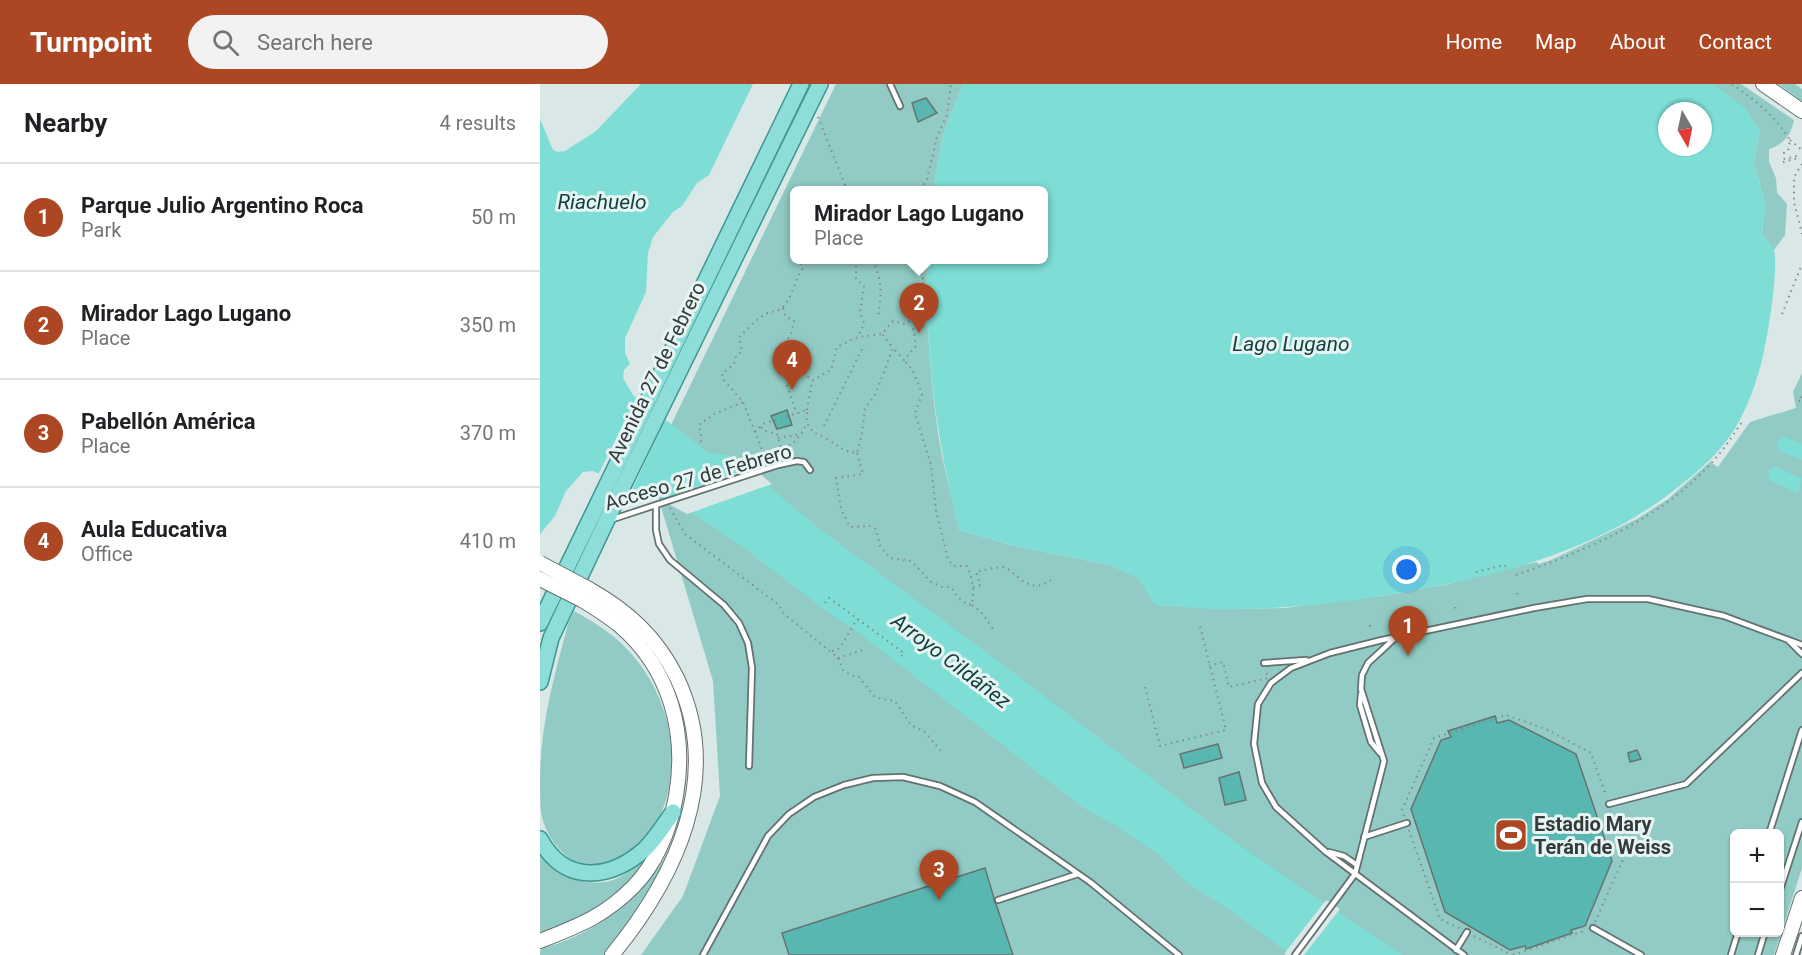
<!DOCTYPE html>
<meta charset="utf-8">
<style>
:root{--surface:#fff;--page:#f2f2f2;--text:#202124;--muted:#757577;--line:#e0e0e0;--accent:#ad4622}
body{margin:0;font-family:Roboto,sans-serif;background:var(--page);color:var(--text)}
.controls{position:absolute;right:18px;bottom:18px;display:grid;overflow:hidden;border-radius:9px;box-shadow:0 2px 4px #0004}
.controls button{width:54px;height:54px;display:grid;place-items:center;padding:0;border:0;border-bottom:2px solid var(--line);background:var(--surface);color:var(--text);font:30px sans-serif}
.compass{position:absolute;left:1118px;top:18px;width:54px;height:54px;border-radius:50%;background:var(--surface);box-shadow:0 2px 4px #0004;rotate:171deg}
.you{position:absolute;left:867px;top:486px;width:21px;height:21px;margin:-15px;border:4px solid #fff;border-radius:50%;background:#1a73e8;box-shadow:0 0 0 9px #1a73e833}
.badge{display:grid;place-items:center;width:39px;height:39px;border-radius:50%;background:var(--accent);color:#fff;font-size:20px;font-weight:700}
.pin{position:absolute;translate:-50% -50px;filter:drop-shadow(0 2px 3px #0008)}
.pin::after{content:'';position:absolute;top:32px;width:21px;height:18px;background:inherit;clip-path:polygon(0 0,100% 0,50% 100%)}
.popup{position:absolute;left:250px;top:102px;width:258px;height:78px;box-sizing:border-box;display:grid;place-content:center;border-radius:9px;background:var(--surface);filter:drop-shadow(0 2px 4px #0005);font-size:20px;white-space:nowrap;color:var(--muted)}
.popup b{font-size:22px;color:var(--text)}
.popup::after{content:'';position:absolute;left:50%;top:100%;margin-left:-12px;border:12px solid transparent;border-top-color:var(--surface)}
.list{margin:0;padding:0;list-style:none}
h2{display:flex;justify-content:space-between;align-items:center;height:78px;margin:0;padding:0 24px;font-size:26px}
h2 small{font-size:20px;font-weight:400;color:var(--muted)}
.list li{display:grid;grid-template-columns:39px 1fr auto;gap:18px;align-items:center;box-sizing:border-box;height:108px;padding:0 24px;border-top:2px solid var(--line)}
.list b{display:block;font-size:22px;white-space:nowrap}
.list p{margin:0;font-size:20px;white-space:nowrap;color:var(--muted)}
.list em{font-size:20px;font-style:normal;color:var(--muted)}
.icon{flex:none;width:33px;height:33px;fill:none;stroke:currentColor;stroke-width:2;stroke-linecap:round;stroke-linejoin:round}
.map{position:relative;flex:none;width:1262px;height:871px;overflow:hidden}
header{display:flex;align-items:center;gap:36px;box-sizing:border-box;height:84px;padding:0 30px;background:var(--accent);color:#fff}
header strong{font-size:28px}
nav{display:flex;gap:33px;margin-inline-start:auto;font-size:21px}
.search{width:420px;height:54px;background:var(--page);display:flex;align-items:center;gap:15px;box-sizing:border-box;padding:0 21px;border-radius:33px;color:var(--muted);font-size:22px}
main{display:flex}
aside{flex:1;background:var(--surface)}
.map>svg:first-child{display:block}
.green{fill:#92cbc5;fill-rule:evenodd}
.water{fill:#7eded6;fill-rule:evenodd}
.pier{fill:#d9e7e6}
.building{fill:#58b8b1;stroke:#667371;stroke-width:1.5}
.lines{fill:none;stroke-linecap:round;stroke-linejoin:round}
.service-casing{stroke:#63716f;stroke-width:8}
.secondary-casing{stroke:#63716f;stroke-width:16}
.primary-casing{stroke:#3d9791;stroke-width:18}
.path{stroke:#828c8b;stroke-width:2;stroke-dasharray:1.5 4.5;stroke-linecap:butt}
.service{stroke:#fff;stroke-width:4.5}
.secondary{stroke:#fff;stroke-width:14}
.primary{stroke:#8dded9;stroke-width:15}
.secondary-bridge-casing{stroke:#63716f;stroke-width:16;stroke-linecap:butt}
.secondary-bridge{stroke:#fff;stroke-width:14}
.labels{text-anchor:middle;dominant-baseline:central;stroke-width:6;stroke-linejoin:round;paint-order:stroke}
.street-label{font-size:20px;fill:#353b3b;stroke:#e6f5f3}
.poi-label{font-size:20px;font-weight:bold;fill:#353b3b;stroke:#e6f5f3;text-anchor:start}
.water-label{font-size:21px;font-style:italic;fill:#113f3b;stroke:#e6f5f3}
</style>
<header>
<strong>Turnpoint</strong>
<div class="search"><svg class="icon" aria-label="search" viewBox="0 0 24 24"><circle cx="10" cy="10" r="6"/><path d="M15 15l6 6"/></svg>Search here</div>
<nav><a>Home</a><a>Map</a><a>About</a><a>Contact</a></nav>
</header>
<main>
<aside>
<h2>Nearby<small>4 results</small></h2>
<ul class="list">
<li><span class="badge">1</span><div><b>Parque Julio Argentino Roca</b><p>Park</p></div><em>50 m</em></li>
<li><span class="badge">2</span><div><b>Mirador Lago Lugano</b><p>Place</p></div><em>350 m</em></li>
<li><span class="badge">3</span><div><b>Pabellón América</b><p>Place</p></div><em>370 m</em></li>
<li><span class="badge">4</span><div><b>Aula Educativa</b><p>Office</p></div><em>410 m</em></li>
</ul>
</aside>
<div class="map">
<svg width="1262" height="871" viewBox="0 0 1262 871">
<rect width="100%" height="100%" fill="#d9e7e6"/>
<g class="green">
<path d="M296,0H423L403,51L393,106H254V176H387C386,236 390,296 399,355C404,386 413,416 419,446L475,462L570,481L599,494L616,521L690,525L745,524L841,512L909,500L996,478L999,480L1011,476L1097,435L1128,415L1170,378L1178,383L1210,338L1256,324L1253,308L1262,289V784L1234,871H101L143,812L180,712L173,597L116,406L131,341ZM1194,750H1240V848H1194Z"/>
<path d="M1172,0H1201L1254,36C1251,51 1244,60 1229,65V78L1236,94L1237,109L1247,120L1245,151L1234,166L1222,150L1225,120L1214,78L1220,47Z"/>
<path d="M1238,0H1255L1262,5V17Z"/>
<path d="M34,527C53,538 71,548 86,564C129,608 145,676 120,732C115,743 109,755 100,763C95,768 87,770 80,774C76,776 69,781 64,782C31,787 7,758 1,729C0,719 0,707 0,697C0,642 14,593 28,540Z"/>
<path d="M132,764L118,798L68,871H0V866C12,861 24,858 36,852C78,833 107,802 132,764Z"/>
<path d="M0,766C15,788 42,804 70,797C84,793 95,783 106,774C99,785 92,796 83,805C62,826 28,841 0,849Z"/>
</g>
<g class="water">
<path d="M101,0H213L169,91L157,99L142,122L133,128L113,153L108,169L106,208L85,254V269L90,280L84,286L83,294L93,311L169,369L193,372L277,443L470,586L696,759L862,871H751L690,826L649,800L619,771L576,742L542,723L310,542L294,533L204,464L155,431L109,406H102L94,408L53,387L43,388L26,407L15,432L0,450V35L13,66L18,68L25,67L56,47Z"/>
<path d="M423,0H1172L1205,24L1220,47L1214,78L1225,120L1222,150C1225,154 1230,159 1233,164C1240,177 1228,250 1224,267C1218,296 1206,330 1188,355C1175,372 1160,386 1143,399C1064,465 963,491 864,508C807,518 750,525 692,525C667,526 641,522 615,521L598,494L570,481L475,462L419,446C412,416 405,386 400,355C390,296 386,236 387,176H503V106H393L403,51ZM1127,27H1163V63H1127Z"/>
<path d="M1244,352L1262,361V376L1239,367L1237,358Z"/>
<path d="M1234,382L1262,395L1258,409L1230,397L1228,388Z"/>
</g>
<g class="pier">
<path d="M98,311L126,334L91,408L58,391Z"/>
<path d="M212,383L232,400L147,430L125,418L123,415Z"/>
<path d="M786,816L800,825L764,871H746L744,870Z"/>
</g>
<g class="building">
<path d="M386,14L397,29L378,38L372,19Z"/>
<path d="M247,326L252,341L237,345L231,332Z"/>
<path d="M955,632L957,639L969,636L1036,670L1072,777L1045,842L1031,846L1032,849L986,865L985,862L970,866L905,828L871,725L901,656L911,653L908,647Z"/>
<path d="M678,660L682,674L644,684L640,670Z"/>
<path d="M1097,666L1101,675L1090,678L1088,669Z"/>
<path d="M699,688L706,716L685,721L679,694Z"/>
<path d="M445,784L454,814V817L456,820L473,871H249L242,849Z"/>
</g>
<g class="lines">
<g class="service-casing">
<g id="service">
<path d="M350,0L360,22"/>
<path d="M116,422V446L119,460L130,476L184,521L199,539L208,559L212,584L209,682"/>
<path d="M70,436L238,381L257,377L264,378L270,386"/>
<path d="M1249,557L1262,570"/>
<path d="M724,579L766,576"/>
<path d="M821,610L820,621L831,658L840,669"/>
<path d="M1069,720L1146,700L1262,589"/>
<path d="M1229,750L1262,646"/>
<path d="M824,753L867,739"/>
<path d="M789,768L804,772L817,781"/>
<path d="M1240,806L1262,738"/>
<path d="M458,816L538,790"/>
<path d="M1053,844L1101,871"/>
<path d="M916,866L927,848"/>
<path d="M163,871L228,752L249,730L274,713L304,701L333,694L363,693L400,702L435,718L550,798L639,871"/>
<path d="M755,871L815,790L844,677L821,605L822,591L828,579L855,554"/>
<path d="M924,871L786,768L736,723L722,699L714,660L718,620L731,599L751,584L790,569L842,556L994,524L1047,515H1108L1184,532L1262,561"/>
<path d="M1191,871L1198,848"/>
<path d="M1218,871L1225,848"/>
<path d="M1256,871L1262,852"/>
</g>
</g>
<g class="secondary-casing">
<g id="secondary">
<path d="M1223,0L1262,27"/>
<path d="M49,505C88,527 117,553 137,594C184,693 136,793 72,871"/>
<path d="M0,857C38,842 65,832 94,802C117,778 130,745 136,712C147,648 130,585 80,542C68,532 55,524 42,516"/>
<path d="M1243,871L1262,814"/>
</g>
</g>
<g class="primary-casing">
<g id="primary">
<path d="M0,539L261,0"/>
<path d="M0,598L11,554L81,406L280,0"/>
<path d="M0,755C25,801 70,796 105,765C116,754 124,741 133,728"/>
</g>
</g>
<g class="path">
<path d="M1192,0C1215,16 1235,32 1250,56L1248,67L1244,69V75"/>
<path d="M278,33L307,106"/>
<path d="M1250,56L1262,66"/>
<path d="M1243,78L1258,74L1257,72L1244,75"/>
<path d="M1262,80L1254,93V118L1262,150"/>
<path d="M381,106L387,95L397,53L407,31L411,0"/>
<path d="M314,176L316,181V195L324,202L320,228L324,239L318,253"/>
<path d="M333,176C342,198 342,209 338,232"/>
<path d="M370,176L379,184L383,194"/>
<path d="M243,224L246,233L254,237L251,250L234,277L244,282L261,285L272,297"/>
<path d="M1242,230L1262,180"/>
<path d="M247,301L257,330"/>
<path d="M1262,313L1258,315L1262,321"/>
<path d="M267,326L272,297L291,286L297,263L318,253L342,250"/>
<path d="M284,342L324,261"/>
<path d="M221,343L225,347L237,350L241,365C255,361 261,351 267,339"/>
<path d="M215,348L203,318L183,295L182,290L194,280L196,272L202,267L199,253C207,246 215,236 224,231C231,226 238,229 244,222C254,210 254,196 263,184L261,180L265,176"/>
<path d="M238,354L262,350"/>
<path d="M161,358V348L159,344L161,338L167,336L172,331L203,318"/>
<path d="M317,369L323,390L296,394L301,425L310,443L331,442L336,445L340,462L350,474L371,477L391,498L402,503H411C417,512 421,519 432,521C434,506 433,495 427,482H413L408,475L396,426L391,381L375,329L382,310L373,287L364,276"/>
<path d="M226,376L215,348L223,340L267,326C267,331 266,337 268,341C272,349 279,351 287,355C299,362 301,367 317,369L322,350L325,324L335,311L353,264L364,276L376,262L373,244L383,242V194L370,214L372,235L365,240L353,237L342,250L353,264"/>
<path d="M130,424L145,450L239,521L244,530L291,568L298,574L303,586L310,591L319,593L334,612L342,615L355,617L371,641L384,647L401,667"/>
<path d="M936,488L965,481L966,486"/>
<path d="M976,491C1048,466 1123,434 1174,376C1185,364 1193,351 1202,338"/>
<path d="M433,503L440,501L436,488L453,484L465,483C484,496 491,511 514,494"/>
<path d="M977,509L978,513"/>
<path d="M285,519L289,514L364,569L360,574"/>
<path d="M432,521L441,528L454,546"/>
<path d="M915,523L916,526"/>
<path d="M883,530V533"/>
<path d="M830,541L831,545"/>
<path d="M292,567L300,564L317,535"/>
<path d="M298,574L326,565"/>
<path d="M669,582L683,578L689,603L728,594L726,587"/>
<path d="M605,603L620,662L686,646L660,542"/>
<path d="M864,732L862,726L894,654L966,631L1006,645L1051,669L1066,712"/>
<path d="M869,746L900,835L921,845"/>
<path d="M1055,838L1085,771L1071,726"/>
<path d="M934,852L972,871"/>
<path d="M973,871L1047,846"/>
</g>
<use href="#service" class="service"/>
<use href="#secondary" class="secondary"/>
<use href="#primary" class="primary"/>
<g class="secondary-bridge-casing">
<g id="secondary-bridge">
<path d="M0,479L49,505"/>
<path d="M0,495L42,516"/>
</g>
</g>
<use href="#secondary-bridge" class="secondary-bridge"/>
</g>
<defs>
<g id="stadium-square" transform="scale(1.725)"><rect x="-9" y="-9" width="18" height="18" rx="4" fill="#ad4622" stroke="#e6f5f3"/><path d="M0-5a6.5 5 0 1 0 0 10a6.5 5 0 1 0 0-10ZM-3.5-1.8h7v3.6h-7Z" fill="#fff"/></g>
</defs>
<g fill-rule="evenodd">
<use href="#stadium-square" x="971" y="751"/>
</g>
<g class="labels">
<g class="street-label">
<text transform="translate(116 288) rotate(-64)">Avenida 27 de Febrero</text>
<text transform="translate(158 393) rotate(-16)">Acceso 27 de Febrero</text>
</g>
<g class="poi-label">
<text x="994" y="740">Estadio Mary<tspan x="994" dy="23">Terán de Weiss</tspan></text>
</g>
<g class="water-label">
<text x="62" y="118">Riachuelo</text>
<text x="751" y="260">Lago Lugano</text>
<text transform="translate(411 577) rotate(37)">Arroyo Cildáñez</text>
</g>
</g>
</svg>
<div class="controls">
<button>+</button>
<button>−</button>
</div>
<svg class="compass" viewBox="-18 -18 36 36"><path d="M0-13l5 13h-10z" fill="#e53935"/><path d="M0 13l5-13h-10z" fill="#757577"/></svg>
<div class="you"></div>
<div class="pin badge" style="left:868px;top:572px">1</div>
<div class="pin badge" style="left:379px;top:249px">2</div>
<div class="popup"><b>Mirador Lago Lugano</b>Place</div>
<div class="pin badge" style="left:399px;top:816px">3</div>
<div class="pin badge" style="left:252px;top:306px">4</div>
</div>
</main>
